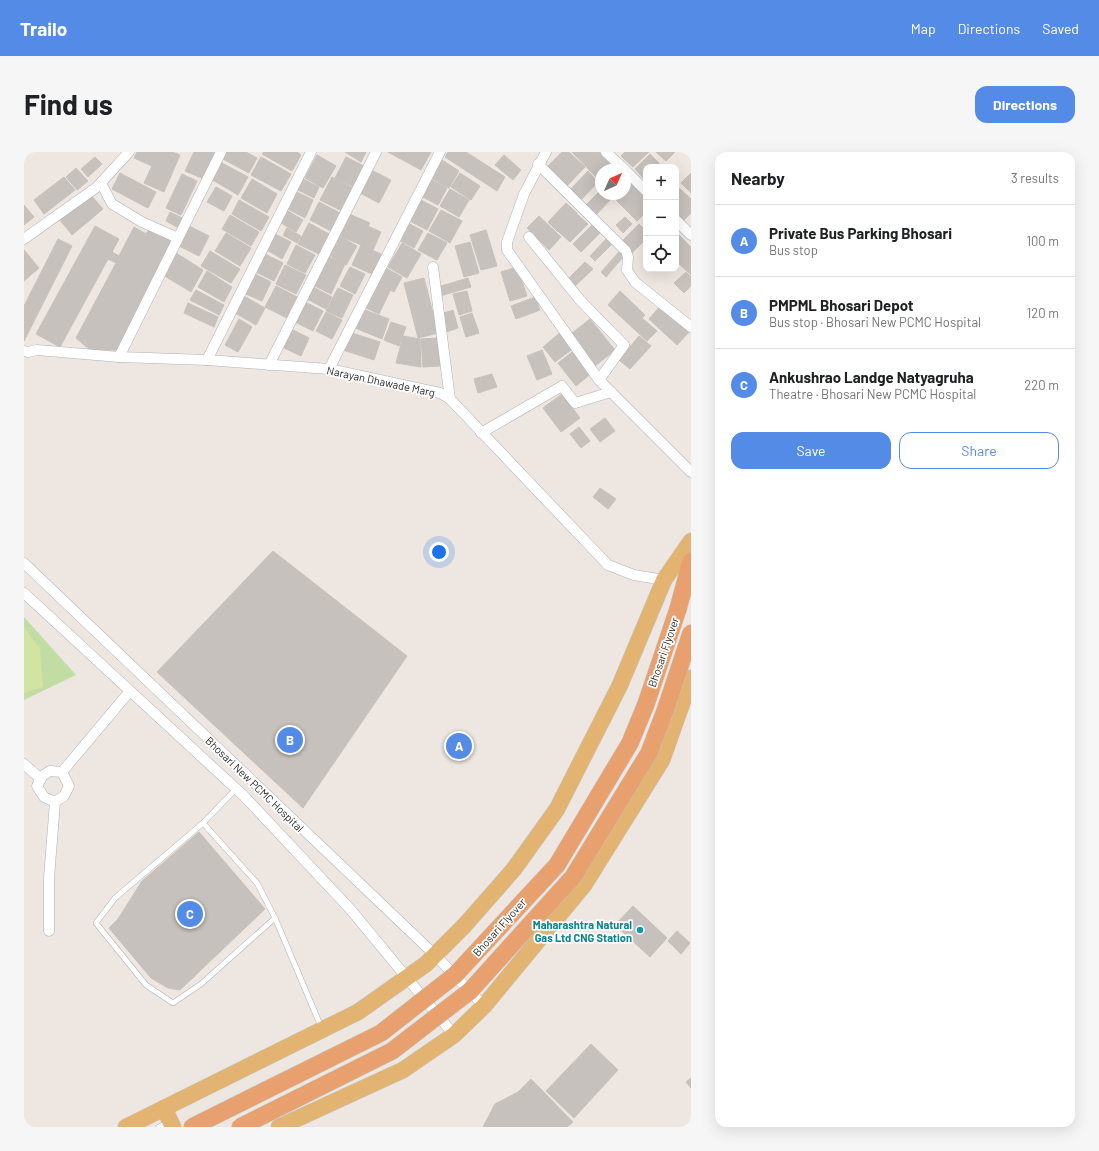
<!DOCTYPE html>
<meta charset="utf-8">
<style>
:root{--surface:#fff;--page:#f6f6f6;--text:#202124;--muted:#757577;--line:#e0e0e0;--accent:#548be7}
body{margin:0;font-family:Barlow,sans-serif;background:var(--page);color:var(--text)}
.controls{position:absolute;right:12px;top:12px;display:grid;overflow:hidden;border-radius:8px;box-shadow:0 4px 16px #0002}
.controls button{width:36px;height:36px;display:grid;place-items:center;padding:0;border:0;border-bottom:1px solid var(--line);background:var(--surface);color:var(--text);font:20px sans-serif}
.compass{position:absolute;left:571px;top:12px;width:36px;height:36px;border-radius:50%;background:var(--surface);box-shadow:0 4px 16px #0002;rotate:45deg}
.you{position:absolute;left:415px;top:400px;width:14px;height:14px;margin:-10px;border:3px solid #fff;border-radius:50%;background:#1a73e8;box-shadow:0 0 0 6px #1a73e833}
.badge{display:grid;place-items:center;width:26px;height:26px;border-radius:50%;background:var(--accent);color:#fff;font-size:13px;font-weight:700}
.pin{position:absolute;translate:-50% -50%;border:2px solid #fff;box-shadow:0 1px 4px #0006}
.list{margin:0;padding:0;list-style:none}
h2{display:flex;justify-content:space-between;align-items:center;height:52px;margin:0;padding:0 16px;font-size:17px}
h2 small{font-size:13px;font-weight:400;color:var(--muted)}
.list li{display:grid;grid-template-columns:26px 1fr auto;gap:12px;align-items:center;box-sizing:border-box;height:72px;padding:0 16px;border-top:1px solid var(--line)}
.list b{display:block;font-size:15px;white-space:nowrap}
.list p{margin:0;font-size:13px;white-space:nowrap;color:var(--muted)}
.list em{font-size:13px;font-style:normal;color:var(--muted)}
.actions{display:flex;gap:8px;padding:12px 16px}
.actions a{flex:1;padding:9px 0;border:1px solid var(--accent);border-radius:12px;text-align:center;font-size:14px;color:var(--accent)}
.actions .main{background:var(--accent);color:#fff}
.icon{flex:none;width:22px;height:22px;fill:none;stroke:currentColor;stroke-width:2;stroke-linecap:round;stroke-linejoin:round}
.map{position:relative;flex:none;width:667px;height:975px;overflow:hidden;border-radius:12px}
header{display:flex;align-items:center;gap:24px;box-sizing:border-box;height:56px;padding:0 20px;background:var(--accent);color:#fff}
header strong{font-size:19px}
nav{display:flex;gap:22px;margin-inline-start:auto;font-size:14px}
.intro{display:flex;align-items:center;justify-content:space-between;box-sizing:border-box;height:96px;padding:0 24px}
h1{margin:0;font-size:28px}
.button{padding:10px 18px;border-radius:12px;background:var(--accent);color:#fff;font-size:14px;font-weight:700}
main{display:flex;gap:24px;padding:0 24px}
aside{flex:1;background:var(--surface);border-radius:12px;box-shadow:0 4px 16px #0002}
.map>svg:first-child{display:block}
.green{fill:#c2dda4}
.pitch{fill:#d3e3a1}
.building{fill:#c6c1bc;stroke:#c8c1bb}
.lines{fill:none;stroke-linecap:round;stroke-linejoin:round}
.service-casing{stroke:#aeb2b8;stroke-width:6}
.minor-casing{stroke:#aeb2b8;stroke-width:11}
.primary-casing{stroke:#c4c4c4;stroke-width:17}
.trunk-casing{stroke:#c4c4c4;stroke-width:18}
.service{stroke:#fff;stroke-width:5}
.minor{stroke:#fff;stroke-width:10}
.primary{stroke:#e3b371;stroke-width:16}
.trunk{stroke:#e8a06e;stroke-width:17}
.trunk-bridge-casing{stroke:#c4c4c4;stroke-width:18;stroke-linecap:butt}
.trunk-bridge{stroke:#e8a06e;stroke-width:17}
.culture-dot{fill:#0f9aa8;stroke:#fff;stroke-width:1.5}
.labels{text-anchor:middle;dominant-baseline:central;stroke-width:3.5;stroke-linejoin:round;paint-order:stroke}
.street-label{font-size:11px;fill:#2d2d2d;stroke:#fff}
.culture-label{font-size:11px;font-weight:bold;fill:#0d838f;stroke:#fff;text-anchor:end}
</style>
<header>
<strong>Trailo</strong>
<nav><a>Map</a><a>Directions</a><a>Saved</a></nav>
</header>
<div class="intro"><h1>Find us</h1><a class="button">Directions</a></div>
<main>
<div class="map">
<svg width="667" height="975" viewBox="0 0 667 975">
<rect width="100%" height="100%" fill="#ede6e1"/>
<path class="green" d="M0,465L52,523L0,548Z"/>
<path class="pitch" d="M0,475L16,497L19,535L0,541Z"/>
<g class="building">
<path d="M113,0H148L156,3L140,40L120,31L128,14L110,6Z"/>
<path d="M170,0H192L180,27L161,19Z"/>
<path d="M201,0H222L233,6L225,21L197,6Z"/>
<path d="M240,0H273L277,3L268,19L238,2Z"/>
<path d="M321,0H342L337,10Z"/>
<path d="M364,0H407L397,18Z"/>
<path d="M424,0H442L481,25L473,39L421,5Z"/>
<path d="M538,0H545L561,15L541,36L521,17Z"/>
<path d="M548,0H575L586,11L580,18H577V21L572,25Z"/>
<path d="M601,0H625L609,15L597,4Z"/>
<path d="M632,0H651L642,9Z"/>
<path d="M626,2L637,13L634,15H622L621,28L611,17Z"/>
<path d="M293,3L312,14L299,36L281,26Z"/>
<path d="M480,3L497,18L489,28L471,13Z"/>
<path d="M71,5L78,12L64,25L57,17Z"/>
<path d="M237,5L267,22L257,39L227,23Z"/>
<path d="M322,5L340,14L330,35L311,26Z"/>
<path d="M418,8L435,19L425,36L407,26Z"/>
<path d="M196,10L224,25L214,43L187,27Z"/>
<path d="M52,16L64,29L53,38L42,25Z"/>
<path d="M347,18L367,28L355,51L336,41Z"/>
<path d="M564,19L574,30L554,51L543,41Z"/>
<path d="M96,21L132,40L124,56L88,37Z"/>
<path d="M436,21L456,34L447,48L427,35Z"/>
<path d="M667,21V41L657,31Z"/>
<path d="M158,22L173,29L157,63L142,56Z"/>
<path d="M40,25L51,38L20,62L10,48Z"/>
<path d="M308,25L329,36L318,59L296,48Z"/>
<path d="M228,27L253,42L243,61L217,46Z"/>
<path d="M279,27L295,35L290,46L274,38Z"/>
<path d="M406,27L423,36L414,53L397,44Z"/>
<path d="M608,30L622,43V60L613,69L591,47L597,42H601V38Z"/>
<path d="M652,33L667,47V61L660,68L652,60Z"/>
<path d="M192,35L208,44L200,59L183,50Z"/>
<path d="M426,37L445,48L435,65L416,54Z"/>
<path d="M577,38V42H583L588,46L569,66L559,56Z"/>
<path d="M273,40L289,48L281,66L264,57Z"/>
<path d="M66,42L79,57L48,83L36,68Z"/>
<path d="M395,47L414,57L403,78L384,68Z"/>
<path d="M215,48L245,65L237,79L208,62Z"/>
<path d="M295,50L316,61L307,79L286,68Z"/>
<path d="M542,51L553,61L534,80L524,70Z"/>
<path d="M0,53L10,65L0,73Z"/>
<path d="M417,58L438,69L426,91L405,79Z"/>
<path d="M264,59L279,68L272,80L257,71Z"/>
<path d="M146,60L158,66L153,75L142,69Z"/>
<path d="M325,62L346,71L344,74L357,80L349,98L316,84Z"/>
<path d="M553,62L564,72L546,90L535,80Z"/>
<path d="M206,63L235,80L227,94L198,77Z"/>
<path d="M515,64L537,85L525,98L503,76Z"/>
<path d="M601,65L608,72L599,81L592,73Z"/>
<path d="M382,70L399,79L390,96L373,87Z"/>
<path d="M285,71L305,82L295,102L274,92Z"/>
<path d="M615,72L622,79V87L607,102L596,91Z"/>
<path d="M568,73L576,81L557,100L549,92Z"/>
<path d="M71,74L95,87L88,100L95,104L110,75L122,82L125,77L133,83L148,88L94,198H66L52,186L92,111L84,107L36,195L12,182Z"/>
<path d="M165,74L185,84L175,104L155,94Z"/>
<path d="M263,76L277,84L273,91L259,83Z"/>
<path d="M462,78L473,114L457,118L446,83Z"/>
<path d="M202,81L227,96L216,114L191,99Z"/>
<path d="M404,81L423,91L413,108L394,98Z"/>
<path d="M251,82L267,90L258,107L243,98Z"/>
<path d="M314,83L333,94L322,113L303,102Z"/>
<path d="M655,83L667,95V123L652,109V86Z"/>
<path d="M583,86L589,91L571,109L566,104Z"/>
<path d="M34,87L48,94L0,189V154Z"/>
<path d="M446,90L455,121L440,125L431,94Z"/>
<path d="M378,91L397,102L383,126L364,115Z"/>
<path d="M272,93L291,103L281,121L263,112Z"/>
<path d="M337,93L357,102L348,122L328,113Z"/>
<path d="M0,98L15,116L0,129Z"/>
<path d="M186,99L216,117L207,131L177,114Z"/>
<path d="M595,100L600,104L582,125L577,120Z"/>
<path d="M152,101L179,118L167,140L139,123Z"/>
<path d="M241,102L259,111L250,129L232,120Z"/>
<path d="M303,104L321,112L307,142L289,133Z"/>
<path d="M561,110L569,117L550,135L543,128Z"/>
<path d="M261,113L282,123L272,142L252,132Z"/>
<path d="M326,115L341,122L331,142L316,134Z"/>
<path d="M360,115L378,125L370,140L351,131Z"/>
<path d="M493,115L503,144L486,149L477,120Z"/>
<path d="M183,119L208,135L200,150L174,135Z"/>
<path d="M662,120L667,125V134L660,141L650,131Z"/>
<path d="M231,122L247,130L238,149L222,142Z"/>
<path d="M400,126L414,181L394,186L380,131Z"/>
<path d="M444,126L447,135L416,144L414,135Z"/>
<path d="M349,131L366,139L355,162L338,154Z"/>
<path d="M252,134L275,146L265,167L241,155Z"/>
<path d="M289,135L308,145L302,157L283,147Z"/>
<path d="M314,136L329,143L318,166L302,159Z"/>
<path d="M172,138L200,153L195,163L166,148Z"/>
<path d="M443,139L448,159L435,163L429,142Z"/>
<path d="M596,139L621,163L618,166L633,179L623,189L584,153Z"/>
<path d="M220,144L241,156L232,173L211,161Z"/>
<path d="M511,145L516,158L492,167L487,154Z"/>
<path d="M279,149L299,159L289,179L269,169Z"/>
<path d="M164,151L194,165L190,175L160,161Z"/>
<path d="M637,153L666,179L653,193L625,167Z"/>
<path d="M338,157L365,167L358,187L331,176Z"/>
<path d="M429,158L434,176L422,180L417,162Z"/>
<path d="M302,160L318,168L308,187L292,179Z"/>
<path d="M448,161L455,181L442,185L436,165Z"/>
<path d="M215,167L228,175L214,200L201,193Z"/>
<path d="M566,167L591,198L571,214L547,182Z"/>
<path d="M367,170L382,175L375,194L360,188Z"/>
<path d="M265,176L285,186L277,204L256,194Z"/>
<path d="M325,180L356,190L350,208L319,198Z"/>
<path d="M537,180L550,196L531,210L519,195Z"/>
<path d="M379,184L396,187L397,215L372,211Z"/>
<path d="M615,184L627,194L606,217L595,208Z"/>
<path d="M414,186L416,214L399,215L397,187Z"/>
<path d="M518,198L528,222L513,228L503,204Z"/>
<path d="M551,198L569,220L552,234L534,211Z"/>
<path d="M468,222L473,235L454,241L450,227Z"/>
<path d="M538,242L556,266L537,280L519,256Z"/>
<path d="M581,266L591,279L576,290L566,277Z"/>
<path d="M555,275L566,289L557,296L546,282Z"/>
<path d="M576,336L592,347L584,357L569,345Z"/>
<path d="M249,399L383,504L279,656L133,520Z"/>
<path d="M175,680L241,757L156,838L144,836L127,826L85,776L94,767L118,729Z"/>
<path d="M609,754L643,786L626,805L591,773Z"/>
<path d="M653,779L666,791L657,802L644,789Z"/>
<path d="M567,892L594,918L550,966L522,939Z"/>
<path d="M667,926V936L662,930Z"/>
<path d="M507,927L549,970L543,975H459L471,952L494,940Z"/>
</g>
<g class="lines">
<g class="service-casing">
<g id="service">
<path d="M179,671L233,731L251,766L177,832L149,851L122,833L72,771L91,746Z"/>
<path d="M179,671L212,637"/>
<path d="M251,766L298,877"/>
<path d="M135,975L145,970"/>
</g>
</g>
<g class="minor-casing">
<g id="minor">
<path d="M522,0L500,42L483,90V98L575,228L667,320"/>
<path d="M582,0L601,18"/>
<path d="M514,12L602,99L604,105L603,118L611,130L667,175"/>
<path d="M601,18L622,39"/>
<path d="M77,31L88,52L118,70L154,86"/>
<path d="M652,68L667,83"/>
<path d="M505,85L556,148L600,193L575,228"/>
<path d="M0,87L73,35L105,0"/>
<path d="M409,115L426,247"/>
<path d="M0,199L4,200L13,198L95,205L183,208L305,217L416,241L426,247L584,413L610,423L640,428"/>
<path d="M95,205L197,0"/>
<path d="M183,208L287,0"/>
<path d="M245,213L352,0"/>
<path d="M305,217L416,0"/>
<path d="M457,281L538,234L551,251L587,240"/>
<path d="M0,411L411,803L460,854"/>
<path d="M0,441L220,644L327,758L430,883"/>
<path d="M0,612L17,627"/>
<path d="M26,619L38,620L45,634L40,644L31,650L20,645L13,634L18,624Z"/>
<path d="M38,620L106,539"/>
<path d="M25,779V726L31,650"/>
</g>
</g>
<g class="primary-casing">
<g id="primary">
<path d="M140,956L149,975"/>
<path d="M102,975L334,860L402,812L440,774L490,717L533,657L596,533L640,428L667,389"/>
<path d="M255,975L379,918L430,883L460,854L560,733L638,608L667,526"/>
</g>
</g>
<g class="trunk-casing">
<path id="trunk" d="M654,457L667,409"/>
</g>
<use href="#service" class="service"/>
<use href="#minor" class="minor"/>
<use href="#primary" class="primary"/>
<use href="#trunk" class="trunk"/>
<g class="trunk-bridge-casing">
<g id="trunk-bridge">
<path d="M168,975L357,881L431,823L533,713L606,591L622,552L654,457"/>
<path d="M216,975L368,899L446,839L549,725L625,601L641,559L667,481"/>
</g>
</g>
<use href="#trunk-bridge" class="trunk-bridge"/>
</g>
<circle class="culture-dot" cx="616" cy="778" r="4"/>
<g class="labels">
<g class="street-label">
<text transform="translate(357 229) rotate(12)">Narayan Dhawade Marg</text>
<text transform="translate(639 500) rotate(-71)">Bhosari Flyover</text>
<text transform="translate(231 632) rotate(44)">Bhosari New PCMC Hospital</text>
<text transform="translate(475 775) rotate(-48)">Bhosari Flyover</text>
</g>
<g class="culture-label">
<text x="608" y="772">Maharashtra Natural<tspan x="608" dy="13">Gas Ltd CNG Station</tspan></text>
</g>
</g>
</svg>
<div class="controls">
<button>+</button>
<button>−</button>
<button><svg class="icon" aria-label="locate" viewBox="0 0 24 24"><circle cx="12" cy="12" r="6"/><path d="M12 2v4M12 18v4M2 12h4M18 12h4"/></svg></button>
</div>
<svg class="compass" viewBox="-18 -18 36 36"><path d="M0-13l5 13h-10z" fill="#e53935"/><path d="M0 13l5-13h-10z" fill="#757577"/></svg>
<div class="you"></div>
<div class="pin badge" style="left:435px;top:594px">A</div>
<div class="pin badge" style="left:266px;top:588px">B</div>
<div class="pin badge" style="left:166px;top:762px">C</div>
</div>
<aside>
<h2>Nearby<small>3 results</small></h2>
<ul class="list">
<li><span class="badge">A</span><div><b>Private Bus Parking Bhosari</b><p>Bus stop</p></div><em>100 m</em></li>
<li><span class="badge">B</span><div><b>PMPML Bhosari Depot</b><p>Bus stop · Bhosari New PCMC Hospital</p></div><em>120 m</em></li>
<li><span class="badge">C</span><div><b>Ankushrao Landge Natyagruha</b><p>Theatre · Bhosari New PCMC Hospital</p></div><em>220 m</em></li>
</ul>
<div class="actions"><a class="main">Save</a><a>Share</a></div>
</aside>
</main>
